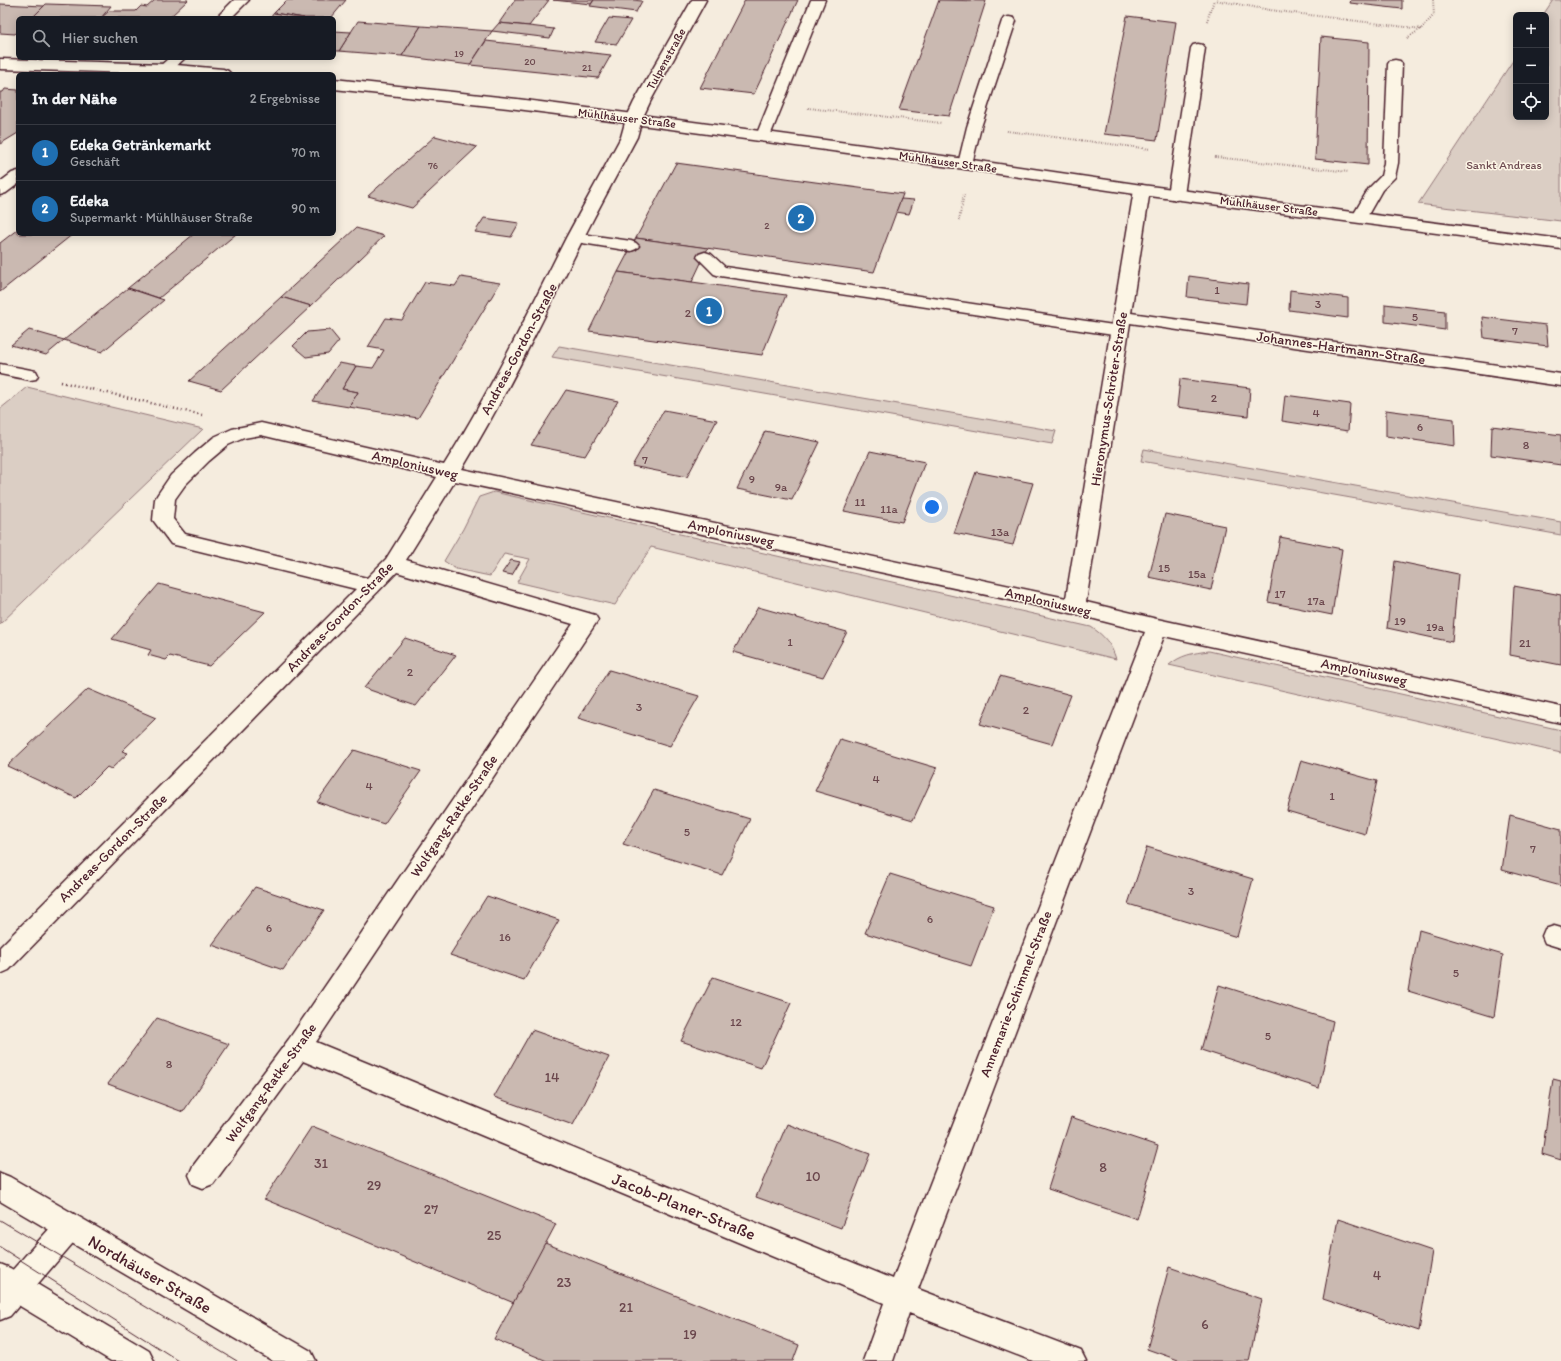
<!DOCTYPE html>
<html lang="de">
<meta charset="utf-8">
<style>
:root{--surface:#171b24;--page:#20242c;--text:#f1f3f6;--muted:#9ea1a6;--line:#363941;--accent:#1f6fb2}
body{margin:0;font-family:Itim,sans-serif;background:var(--page);color:var(--text)}
.controls{position:absolute;right:12px;top:12px;display:grid;overflow:hidden;border-radius:6px;box-shadow:0 2px 10px #0003}
.controls button{width:36px;height:36px;display:grid;place-items:center;padding:0;border:0;border-bottom:1px solid var(--line);background:var(--surface);color:var(--text);font:20px sans-serif}
.you{position:absolute;left:932px;top:507px;width:14px;height:14px;margin:-10px;border:3px solid #fff;border-radius:50%;background:#1a73e8;box-shadow:0 0 0 6px #1a73e833}
.badge{display:grid;place-items:center;width:26px;height:26px;border-radius:50%;background:var(--accent);color:#fff;font-size:13px;font-weight:700}
.pin{position:absolute;translate:-50% -50%;border:2px solid #fff;box-shadow:0 1px 4px #0006}
.list{margin:0;padding:0;list-style:none}
h2{display:flex;justify-content:space-between;align-items:center;height:52px;margin:0;padding:0 16px;font-size:17px}
h2 small{font-size:13px;font-weight:400;color:var(--muted)}
.list li{display:grid;grid-template-columns:26px 1fr auto;gap:12px;align-items:center;box-sizing:border-box;height:56px;padding:0 16px;border-top:1px solid var(--line)}
.list b{display:block;font-size:15px;white-space:nowrap}
.list p{margin:0;font-size:13px;white-space:nowrap;color:var(--muted)}
.list em{font-size:13px;font-style:normal;color:var(--muted)}
.icon{flex:none;width:22px;height:22px;fill:none;stroke:currentColor;stroke-width:2;stroke-linecap:round;stroke-linejoin:round}
.map{position:relative;flex:none;width:1561px;height:1361px;overflow:hidden}
.search{position:absolute;background:var(--surface);box-shadow:0 2px 10px #0003;left:16px;top:16px;width:320px;height:44px;display:flex;align-items:center;gap:10px;box-sizing:border-box;padding:0 14px;border-radius:6px;color:var(--muted);font-size:15px}
.panel{position:absolute;background:var(--surface);box-shadow:0 2px 10px #0003;left:16px;top:72px;width:320px;height:164px;border-radius:6px}
.map>svg:first-child{display:block}
.green{fill:#dbcec4;stroke:#927678}
.building{fill:#cab9b1;stroke:#4a1f2b}
.lines{fill:none;stroke-linecap:round;stroke-linejoin:round}
.service-casing{stroke:#4a1f2b;stroke-width:3}
.minor-casing{stroke:#4a1f2b;stroke-width:3}
.tertiary-casing{stroke:#4a1f2b;stroke-width:3}
.secondary-casing{stroke:#4a1f2b;stroke-width:3}
.path-far1{stroke:#4a1f2b;stroke-width:2;stroke-dasharray:0.5 2;stroke-linecap:butt}
.path{stroke:#4a1f2b;stroke-width:2.5;stroke-dasharray:1 3;stroke-linecap:butt}
.service{fill:#fcf5e5;fill-rule:evenodd}
.minor{fill:#fcf5e5;fill-rule:evenodd}
.tertiary{fill:#fcf5e5;fill-rule:evenodd}
.secondary{fill:#fcf5e5;fill-rule:evenodd}
.tram{stroke:#4a1f2b;stroke-width:1}
.labels{text-anchor:middle;dominant-baseline:central;stroke-width:3;stroke-linejoin:round;paint-order:stroke}
.far-number-label{font-size:10px;fill:#6a464c}
.far-street-label{font-size:12px;fill:#4a1f2b;stroke:#fcf5e5}
.far-park-label{font-size:12px;fill:#6e4b51;stroke:#fcf5e5}
.number-label{font-size:12px;fill:#6a464c}
.street-label{font-size:14px;fill:#4a1f2b;stroke:#fcf5e5}
.near-number-label{font-size:14px;fill:#6a464c}
.near-street-label{font-size:17px;fill:#4a1f2b;stroke:#fcf5e5}
</style>
<div class="map">
<svg width="1561" height="1361" viewBox="0 0 1561 1361">
<rect width="100%" height="100%" fill="#f5ecde"/>
<filter id="ink" filterUnits="userSpaceOnUse"><feTurbulence type="fractalNoise" baseFrequency=".025" numOctaves="2"/><feDisplacementMap in="SourceGraphic" scale="8" xChannelSelector="R" yChannelSelector="G"/><feConvolveMatrix kernelMatrix="1 2 1 2 8 2 1 2 1" color-interpolation-filters="sRGB"/></filter>
<g filter="url(#ink)">
<g class="green">
<path d="M1553,0H1561V221L1418,204L1516,56V117H1546V15H1543Z"/>
<path d="M559,346L1056,431L1052,444L552,357Z"/>
<path d="M27,387L203,429L0,624V409Z"/>
<path d="M1144,449L1561,522V535L1141,461Z"/>
<path d="M494,492L1091,627C1105,636 1111,644 1116,659L651,547L615,605L517,582L530,559L504,554L490,576L456,569L444,561L463,529L479,497Z"/>
<path d="M1209,651L1561,730V753L1169,665C1181,655 1193,653 1209,651Z"/>
</g>
<g class="building">
<path d="M155,0H188L169,18H101L109,11H136L141,6L147,7Z"/>
<path d="M287,0H346L331,18H304L274,13Z"/>
<path d="M515,0H549L529,26L499,23Z"/>
<path d="M553,0H594L591,4Z"/>
<path d="M594,0H633L642,1L636,12L590,6Z"/>
<path d="M745,0H798L754,94L700,88Z"/>
<path d="M939,0L986,1L949,116L899,110Z"/>
<path d="M1351,0H1402V9L1350,3Z"/>
<path d="M0,4L44,6L32,18H18V31L15,34L0,33Z"/>
<path d="M46,4L111,6L101,18H32Z"/>
<path d="M274,13L304,18H270Z"/>
<path d="M1127,16L1176,22L1157,140L1104,134Z"/>
<path d="M609,18L631,20L617,44L595,42Z"/>
<path d="M358,21L421,26L402,56L339,51Z"/>
<path d="M499,23L529,26L554,29L550,38L492,31Z"/>
<path d="M421,26L492,31L470,65L402,56Z"/>
<path d="M334,31L351,32L339,51H334Z"/>
<path d="M1321,37L1369,42L1368,165L1315,159Z"/>
<path d="M486,41L611,55L598,78L470,65Z"/>
<path d="M5,89L18,90V133L0,144V92H3Z"/>
<path d="M435,136L477,147L412,208L368,196Z"/>
<path d="M676,163L903,194L874,272L636,238Z"/>
<path d="M901,199L914,200L909,214L896,212Z"/>
<path d="M484,218L519,223L511,237L475,232Z"/>
<path d="M356,228L384,236L311,306L281,297Z"/>
<path d="M18,229V234H73L0,292V243Z"/>
<path d="M194,234H236L159,298L128,288Z"/>
<path d="M636,238L708,248L692,282L618,272Z"/>
<path d="M618,272L692,282L786,295L762,355L589,331Z"/>
<path d="M1189,276L1248,284L1246,304L1187,297Z"/>
<path d="M461,277L500,283L418,418L349,407L358,392L342,389L356,366L373,368L384,350L368,347L386,318L402,320L425,282L455,286Z"/>
<path d="M128,288L164,300L102,352L64,340Z"/>
<path d="M1290,290L1348,298V318L1289,310Z"/>
<path d="M281,297L311,306L221,390L189,381Z"/>
<path d="M1385,304L1445,311V330L1385,322Z"/>
<path d="M1482,317L1546,325L1548,346L1484,338Z"/>
<path d="M29,330L64,340L46,355L11,345Z"/>
<path d="M330,330L339,341L328,354L306,357L293,346L307,332Z"/>
<path d="M339,363L356,366L342,389L358,392L349,407L313,401Z"/>
<path d="M1180,379L1250,388L1248,416L1177,407Z"/>
<path d="M566,390L618,401L585,456L531,445Z"/>
<path d="M1285,395L1350,404L1348,431L1282,421Z"/>
<path d="M664,410L717,420L687,477L632,466Z"/>
<path d="M1386,410L1454,419L1455,446L1386,436Z"/>
<path d="M1492,426L1561,435V465L1491,455Z"/>
<path d="M765,431L820,442L792,500L737,489Z"/>
<path d="M870,451L925,462L902,522L844,511Z"/>
<path d="M976,472L1033,483L1013,545L954,533Z"/>
<path d="M1165,514L1225,526L1211,590L1149,577Z"/>
<path d="M1280,537L1342,549L1332,615L1268,602Z"/>
<path d="M511,560L520,562L512,575L502,573Z"/>
<path d="M1395,561L1458,574L1452,642L1387,628Z"/>
<path d="M159,584L265,612L209,666L170,656L166,660L155,657L148,655L151,650L112,639Z"/>
<path d="M1514,586L1561,595V665L1510,655Z"/>
<path d="M758,607L847,632L823,677L733,652Z"/>
<path d="M405,638L456,655L416,706L364,688Z"/>
<path d="M609,670L699,696L670,746L578,718Z"/>
<path d="M1000,676L1071,695L1052,744L980,724Z"/>
<path d="M88,689L156,718L122,751L128,753L111,769L107,767L76,798L7,766Z"/>
<path d="M840,739L937,768L913,820L815,791Z"/>
<path d="M354,750L421,771L384,824L317,802Z"/>
<path d="M1301,760L1377,781L1365,834L1287,811Z"/>
<path d="M654,790L750,819L722,875L623,844Z"/>
<path d="M1510,815L1561,829V886L1502,870Z"/>
<path d="M1147,847L1253,879L1237,937L1128,904Z"/>
<path d="M890,874L994,906L971,966L865,933Z"/>
<path d="M255,887L324,910L283,970L212,945Z"/>
<path d="M487,896L559,920L524,980L450,955Z"/>
<path d="M1419,930L1503,955L1494,1017L1408,991Z"/>
<path d="M713,977L791,1003L761,1068L681,1041Z"/>
<path d="M1219,985L1333,1021L1319,1088L1201,1050Z"/>
<path d="M157,1018L229,1044L183,1112L108,1084Z"/>
<path d="M532,1030L609,1057L573,1125L494,1097Z"/>
<path d="M1553,1079L1561,1081V1160L1542,1154Z"/>
<path d="M1071,1117L1158,1146L1137,1219L1048,1189Z"/>
<path d="M787,1124L870,1154L841,1228L756,1197Z"/>
<path d="M312,1126L556,1224L514,1303L264,1199Z"/>
<path d="M1338,1219L1432,1251L1419,1331L1323,1299Z"/>
<path d="M545,1243L799,1345L793,1361H547L494,1339Z"/>
<path d="M1169,1267L1262,1299L1249,1361H1181L1147,1349Z"/>
</g>
<g class="lines">
<g class="service-casing">
<g id="service">
<path d="M811,0H825L770,136L768,139L763,140L758,139L756,136Z"/>
<path d="M1009,17L1014,18L1016,21L981,127L972,164L970,167L965,168L960,167L958,164L967,127L1002,21L1004,18Z"/>
<path d="M1198,44L1203,45L1205,48L1184,195L1181,198L1176,200L1171,198L1168,195L1191,48L1193,45Z"/>
<path d="M1395,60L1400,61L1402,64L1398,163L1395,177L1382,190L1365,220L1360,222L1355,220L1352,217L1369,188L1381,176L1384,163L1388,64L1390,61Z"/>
<path d="M575,233L631,241L636,243L639,246L636,249L631,251L570,241L567,238L570,235Z"/>
<path d="M705,252L711,254L725,267L1120,326L1126,328L1128,331L1126,334L1120,336L720,276L714,274L697,257L699,254Z"/>
<path d="M0,364L36,371L38,375L36,379L30,380L0,374Z"/>
</g>
</g>
<g class="minor-casing">
<g id="minor">
<path d="M234,0H249L231,18H216Z"/>
<path d="M692,0H706L650,102L642,119L637,137C619,171 600,205 583,239C544,317 507,395 462,469L1066,598L1134,190L1136,187L1142,185L1148,187L1150,190L1131,313L1561,374V386L1130,323L1086,602L1157,619L1561,707V723L1164,636L918,1289L1081,1351L1086,1361H1033L909,1313L893,1361H863L884,1303L303,1061L213,1184L203,1188L193,1184L189,1175L193,1166L289,1039L573,624L397,572L9,970L0,974V947L356,589L171,544L153,520L155,499L158,494L171,475L195,453L214,437L232,429L261,423L444,465C490,392 527,315 566,238C584,204 603,171 621,137L626,119L634,102ZM261,435L437,477L386,559L367,578L185,534L173,519L175,499L185,485L209,461L228,445L244,438ZM455,481L1075,614L1145,632L893,1279L316,1042L598,620L595,615L406,560Z"/>
<path d="M169,58H185L168,74H151Z"/>
<path d="M18,171V184L6,193L0,195V182L12,173Z"/>
<path d="M1554,926L1561,928V948L1545,943L1542,936L1545,929Z"/>
<path d="M69,1214L79,1218L83,1227L79,1236L10,1316L0,1320V1284L59,1218Z"/>
</g>
</g>
<g class="tertiary-casing">
<g id="tertiary">
<path d="M0,59L165,64L223,69L228,71L231,74H170L0,69Z"/>
<path d="M334,79L517,99L634,114L965,159L1142,185L1561,239V249L1142,195L965,169L634,124L517,109L334,89Z"/>
</g>
</g>
<g class="secondary-casing">
<g id="secondary">
<path d="M0,1173L10,1177L311,1351L316,1361H273L0,1201Z"/>
<path d="M0,1264L10,1268L149,1351L154,1361H111L0,1294Z"/>
</g>
</g>
<g class="path-far1">
<path d="M1215,0L1270,10L1421,29"/>
<path d="M1207,21L1214,0"/>
<path d="M1407,38L1421,29L1434,15L1433,0"/>
<path d="M808,108L942,123"/>
<path d="M1007,131L1150,149"/>
<path d="M1215,157L1349,172"/>
<path d="M959,220L964,194"/>
</g>
<path class="path" d="M61,382L202,415"/>
<use href="#service" class="service"/>
<use href="#minor" class="minor"/>
<use href="#tertiary" class="tertiary"/>
<use href="#secondary" class="secondary"/>
<g class="tram">
<path d="M0,1220L237,1361"/>
<path d="M0,1247L179,1361"/>
</g>
</g>
</g>
<g class="labels">
<g class="far-number-label">
<text x="459" y="53">19</text>
<text x="530" y="61">20</text>
<text x="587" y="67">21</text>
<text x="433" y="165">76</text>
<text x="767" y="225">2</text>
</g>
<g class="far-street-label">
<text transform="translate(666 59) rotate(-61)">Tulpenstraße</text>
<text transform="translate(627 118) rotate(7)">Mühlhäuser Straße</text>
<text transform="translate(948 162) rotate(8)">Mühlhäuser Straße</text>
<text transform="translate(1269 206) rotate(7)">Mühlhäuser Straße</text>
</g>
<g class="far-park-label">
<text x="1504" y="165">Sankt Andreas</text>
</g>
<g class="number-label">
<text x="1217" y="290">1</text>
<text x="1318" y="304">3</text>
<text x="688" y="313">2</text>
<text x="1415" y="317">5</text>
<text x="1515" y="331">7</text>
<text x="1214" y="398">2</text>
<text x="1316" y="413">4</text>
<text x="1420" y="427">6</text>
<text x="1526" y="445">8</text>
<text x="645" y="460">7</text>
<text x="752" y="479">9</text>
<text x="781" y="487">9a</text>
<text x="860" y="502">11</text>
<text x="889" y="509">11a</text>
<text x="1000" y="532">13a</text>
<text x="1164" y="568">15</text>
<text x="1197" y="574">15a</text>
<text x="1280" y="594">17</text>
<text x="1316" y="601">17a</text>
<text x="1400" y="621">19</text>
<text x="1435" y="627">19a</text>
<text x="790" y="642">1</text>
<text x="1525" y="643">21</text>
<text x="410" y="672">2</text>
<text x="639" y="707">3</text>
<text x="1026" y="710">2</text>
<text x="876" y="779">4</text>
<text x="369" y="786">4</text>
<text x="1332" y="796">1</text>
<text x="687" y="832">5</text>
<text x="1533" y="849">7</text>
<text x="1191" y="891">3</text>
<text x="930" y="919">6</text>
<text x="269" y="928">6</text>
<text x="505" y="937">16</text>
<text x="1456" y="973">5</text>
<text x="736" y="1022">12</text>
<text x="1268" y="1036">5</text>
<text x="169" y="1064">8</text>
</g>
<g class="street-label">
<text transform="translate(1341 348) rotate(8)">Johannes-Hartmann-Straße</text>
<text transform="translate(519 349) rotate(-62)">Andreas-Gordon-Straße</text>
<text transform="translate(1109 399) rotate(-81)">Hieronymus-Schröter-Straße</text>
<text transform="translate(415 465) rotate(13)">Amploniusweg</text>
<text transform="translate(731 533) rotate(12)">Amploniusweg</text>
<text transform="translate(1048 602) rotate(13)">Amploniusweg</text>
<text transform="translate(340 617) rotate(-46)">Andreas-Gordon-Straße</text>
<text transform="translate(1364 672) rotate(12)">Amploniusweg</text>
<text transform="translate(454 816) rotate(-56)">Wolfgang-Ratke-Straße</text>
<text transform="translate(113 848) rotate(-45)">Andreas-Gordon-Straße</text>
<text transform="translate(1016 994) rotate(-69)">Annemarie-Schimmel-Straße</text>
<text transform="translate(271 1083) rotate(-54)">Wolfgang-Ratke-Straße</text>
</g>
<g class="near-number-label">
<text x="552" y="1077">14</text>
<text x="321" y="1163">31</text>
<text x="1103" y="1167">8</text>
<text x="813" y="1176">10</text>
<text x="374" y="1185">29</text>
<text x="431" y="1209">27</text>
<text x="494" y="1235">25</text>
<text x="1377" y="1275">4</text>
<text x="564" y="1282">23</text>
<text x="626" y="1307">21</text>
<text x="1205" y="1324">6</text>
<text x="690" y="1334">19</text>
</g>
<g class="near-street-label">
<text transform="translate(684 1206) rotate(22)">Jacob-Planer-Straße</text>
<text transform="translate(150 1274) rotate(30)">Nordhäuser Straße</text>
</g>
</g>
</svg>
<div class="controls">
<button>+</button>
<button>−</button>
<button><svg class="icon" aria-label="locate" viewBox="0 0 24 24"><circle cx="12" cy="12" r="6"/><path d="M12 2v4M12 18v4M2 12h4M18 12h4"/></svg></button>
</div>
<div class="you"></div>
<div class="pin badge" style="left:709px;top:311px">1</div>
<div class="pin badge" style="left:801px;top:218px">2</div>
<div class="search"><svg class="icon" aria-label="search" viewBox="0 0 24 24"><circle cx="10" cy="10" r="6"/><path d="M15 15l6 6"/></svg>Hier suchen</div>
<section class="panel">
<h2>In der Nähe<small>2 Ergebnisse</small></h2>
<ul class="list">
<li><span class="badge">1</span><div><b>Edeka Getränkemarkt</b><p>Geschäft</p></div><em>70 m</em></li>
<li><span class="badge">2</span><div><b>Edeka</b><p>Supermarkt · Mühlhäuser Straße</p></div><em>90 m</em></li>
</ul>
</section>
</div>
